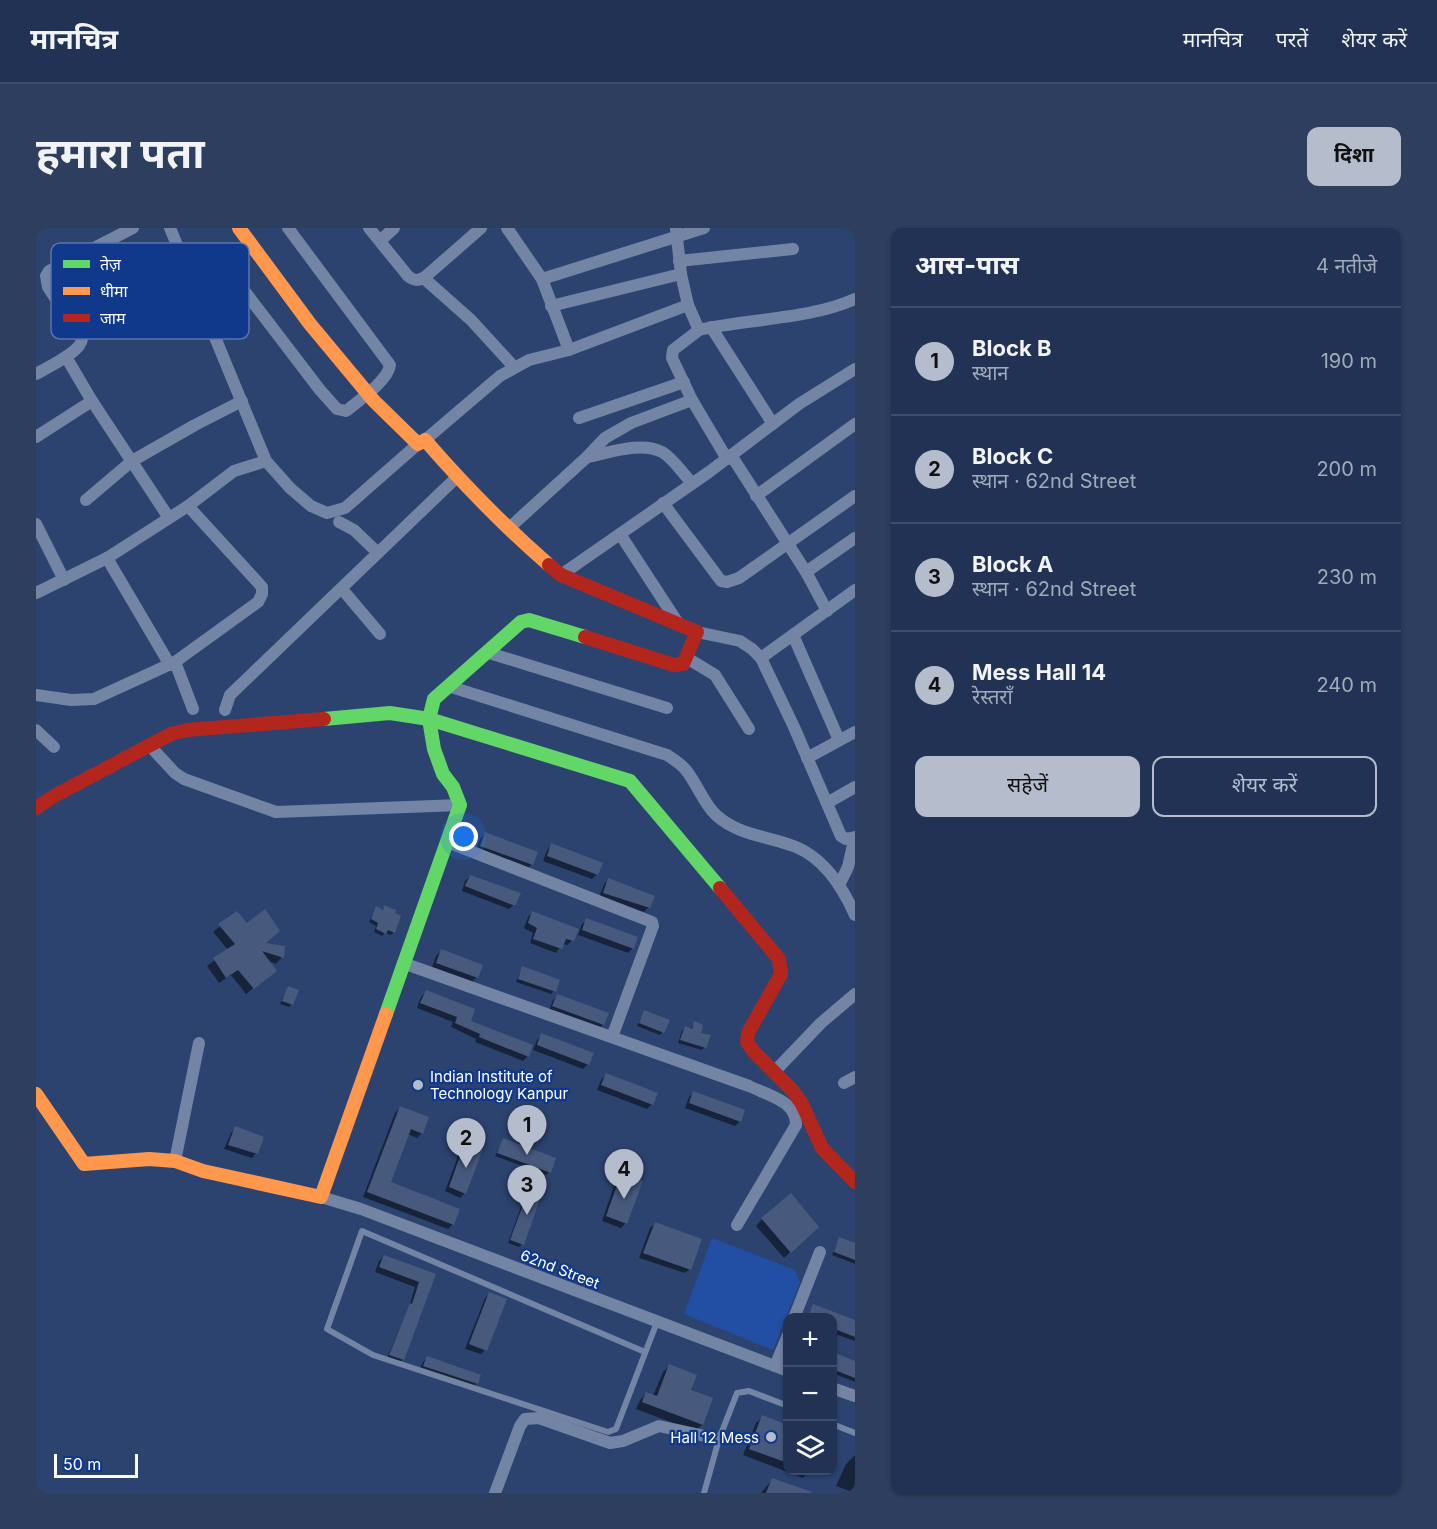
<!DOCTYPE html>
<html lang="hi">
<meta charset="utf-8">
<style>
:root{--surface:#213254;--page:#2d3e5e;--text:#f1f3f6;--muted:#a2aab8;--line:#3e4d6b;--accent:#b5bdcd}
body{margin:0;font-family:Inter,"Noto Sans Devanagari",sans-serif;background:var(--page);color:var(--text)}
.controls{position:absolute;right:18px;bottom:18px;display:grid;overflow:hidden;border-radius:12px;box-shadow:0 2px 4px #0004}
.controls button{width:54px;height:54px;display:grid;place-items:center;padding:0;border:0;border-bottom:2px solid var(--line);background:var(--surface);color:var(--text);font:30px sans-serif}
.scale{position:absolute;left:18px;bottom:15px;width:84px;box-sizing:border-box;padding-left:6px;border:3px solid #fff;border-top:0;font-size:16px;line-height:21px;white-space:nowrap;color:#fff;-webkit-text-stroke:4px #10398c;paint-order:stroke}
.you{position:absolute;left:428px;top:609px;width:21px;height:21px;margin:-15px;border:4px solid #fff;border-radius:50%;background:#1a73e8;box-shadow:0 0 0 9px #1a73e833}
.badge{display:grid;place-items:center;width:39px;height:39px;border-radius:50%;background:var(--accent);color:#111;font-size:20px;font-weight:700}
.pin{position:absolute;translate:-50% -50px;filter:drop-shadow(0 2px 3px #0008)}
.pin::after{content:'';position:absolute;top:32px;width:21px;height:18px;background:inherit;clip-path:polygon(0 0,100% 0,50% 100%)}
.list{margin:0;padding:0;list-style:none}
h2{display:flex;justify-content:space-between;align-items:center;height:78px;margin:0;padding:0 24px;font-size:26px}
h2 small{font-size:20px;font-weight:400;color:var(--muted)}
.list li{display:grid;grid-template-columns:39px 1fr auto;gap:18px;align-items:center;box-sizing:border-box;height:108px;padding:0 24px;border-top:2px solid var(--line)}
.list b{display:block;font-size:22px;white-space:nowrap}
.list p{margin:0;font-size:20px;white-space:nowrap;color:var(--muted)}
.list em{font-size:20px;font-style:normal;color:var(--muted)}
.actions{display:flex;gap:12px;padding:18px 24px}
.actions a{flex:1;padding:14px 0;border:2px solid var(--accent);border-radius:12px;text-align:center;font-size:21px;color:var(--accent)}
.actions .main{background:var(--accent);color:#111}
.icon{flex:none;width:33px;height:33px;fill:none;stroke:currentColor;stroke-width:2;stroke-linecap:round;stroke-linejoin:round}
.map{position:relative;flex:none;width:819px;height:1265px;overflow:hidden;border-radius:12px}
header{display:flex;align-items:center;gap:36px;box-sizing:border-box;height:84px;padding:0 30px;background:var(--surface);border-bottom:2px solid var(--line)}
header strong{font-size:28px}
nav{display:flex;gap:33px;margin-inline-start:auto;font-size:21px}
.intro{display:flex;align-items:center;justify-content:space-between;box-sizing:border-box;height:144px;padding:0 36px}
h1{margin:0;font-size:42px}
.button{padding:15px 27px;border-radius:12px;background:var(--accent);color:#111;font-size:21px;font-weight:700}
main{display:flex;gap:36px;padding:0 36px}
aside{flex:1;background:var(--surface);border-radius:12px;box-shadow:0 2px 4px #0004}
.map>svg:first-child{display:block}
.green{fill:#224ea3}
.shadow{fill:#0007}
.building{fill:#475a7e}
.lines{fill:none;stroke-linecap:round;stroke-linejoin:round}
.lane{stroke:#7384a4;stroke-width:6}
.street{stroke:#7384a4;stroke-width:12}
.fast{stroke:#63d668;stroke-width:14}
.slow{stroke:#ff974d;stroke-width:14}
.jam{stroke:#b3261e;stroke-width:14}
.poi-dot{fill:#b5bdcd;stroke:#10398c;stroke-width:2}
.labels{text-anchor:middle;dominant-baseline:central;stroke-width:4.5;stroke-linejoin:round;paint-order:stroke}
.poi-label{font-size:15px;fill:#fff;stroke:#10398c;text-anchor:start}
.street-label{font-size:15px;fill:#fff;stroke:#10398c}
.key{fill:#10398c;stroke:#5874ae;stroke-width:1.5}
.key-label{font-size:16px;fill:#fff}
</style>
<header>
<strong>मानचित्र</strong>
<nav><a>मानचित्र</a><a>परतें</a><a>शेयर करें</a></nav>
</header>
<div class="intro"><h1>हमारा पता</h1><a class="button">दिशा</a></div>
<main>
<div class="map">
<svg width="819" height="1265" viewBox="0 0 819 1265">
<rect width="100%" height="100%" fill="#2c4370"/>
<path class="green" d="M676,1010L759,1042L764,1054L737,1122L648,1086Z"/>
<g class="shadow">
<path d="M449,606L496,636L491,641L440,623L444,611Z"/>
<path d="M515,617L561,646L556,651L507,633L511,622Z"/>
<path d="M434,648L478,677L473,681L426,663L429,653Z"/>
<path d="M573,651L613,679L608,684L563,669L568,656Z"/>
<path d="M349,679L358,704L355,707L349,705L346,708L338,704L340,698L333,694L340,680L345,682Z"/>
<path d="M497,684L536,712L532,717L526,716L520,725L494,715L497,705L488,700L492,689Z"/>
<path d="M200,685L228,716L247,719L246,729L240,736L232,733L239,743L210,766L195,747L183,755L171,738L192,722L177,704Z"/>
<path d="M551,692L597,720L592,725L542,707L546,696Z"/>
<path d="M405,723L441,749L436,754L396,739L400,728Z"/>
<path d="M486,740L518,763L515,766L480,754Z"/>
<path d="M252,760L256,776L253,779L244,776Z"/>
<path d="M390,764L433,794L495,818L491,829L487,833L439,814L440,811L415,799L417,794L381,780L385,769Z"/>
<path d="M521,768L567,797L562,801L513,783L517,772Z"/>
<path d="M608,784L627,804L624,807L601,798Z"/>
<path d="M658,795L669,819L666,822L642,815L646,803L649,800L654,802Z"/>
<path d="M506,807L552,836L547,841L497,822L501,812Z"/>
<path d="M570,847L616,876L611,881L561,862L565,852Z"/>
<path d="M658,864L704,893L699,898L649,880L653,869Z"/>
<path d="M364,880L386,905L381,910L372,906L353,955L417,996L412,1001L327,969L359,885Z"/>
<path d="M200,900L220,925L216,930L188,921L195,905Z"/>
<path d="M467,912L513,944L510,947L459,928Z"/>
<path d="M429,916V965L424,970L409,963L425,920Z"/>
<path d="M585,948L590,995L585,1000L566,993L580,952Z"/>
<path d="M494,959L486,1016L483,1019L472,1015L491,962Z"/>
<path d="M726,991L775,1005L748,1030L720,998Z"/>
<path d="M619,996L654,1041L649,1045L603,1030L614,1000Z"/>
<path d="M804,1011L819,1017V1036L796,1027Z"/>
<path d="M348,1029L398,1047L367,1131L362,1136L350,1132L373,1079L379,1059L339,1044L343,1033Z"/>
<path d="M454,1065L449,1122L445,1126L429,1121L449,1070Z"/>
<path d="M777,1078L819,1093V1113L796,1105V1090H771Z"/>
<path d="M796,1125L819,1134V1154L796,1145Z"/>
<path d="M392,1129L441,1155L436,1160L383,1143L387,1134Z"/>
<path d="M633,1138L653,1163L675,1171L666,1197L659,1203L600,1181L604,1172L610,1166L617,1168L627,1144Z"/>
<path d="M727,1189L752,1198V1242H774L767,1250L707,1227L720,1195Z"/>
<path d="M819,1227V1265L800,1258L810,1236Z"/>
<path d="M737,1251L774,1265H725Z"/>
</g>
<g class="building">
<path d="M449,604L502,624L497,637L444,618Z"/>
<path d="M515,615L567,635L562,647L511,628Z"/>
<path d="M434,647L485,665L479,678L429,658Z"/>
<path d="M572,650L619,668L614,680L567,665Z"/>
<path d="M348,677L360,682L359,685L365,688L359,705L352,702L350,706L340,701L342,695L335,691L340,678L347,682Z"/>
<path d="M229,681L244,703L230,715L249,718L248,730L226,723L241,743L218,761L202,742L190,750L177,730L199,716L182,696L201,683L211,695Z"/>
<path d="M496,683L543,701L538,713L530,711L526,721L497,711L501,700L492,695Z"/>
<path d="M550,690L602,709L598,721L546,702Z"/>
<path d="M405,721L447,737L442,750L400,735Z"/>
<path d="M486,738L524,752L520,764L482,751Z"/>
<path d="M252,758L263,762L257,777L246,773Z"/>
<path d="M390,762L439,781L435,793L497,817L493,829L443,809L444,806L419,795L421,789L384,775Z"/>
<path d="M521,766L573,785L568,797L516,778Z"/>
<path d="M608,782L634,792L628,805L603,795Z"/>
<path d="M658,793L667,797L665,805L675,807L670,820L644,812L649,798L656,801Z"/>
<path d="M505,805L558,825L553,837L501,817Z"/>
<path d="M570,845L622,865L617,877L565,857Z"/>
<path d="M657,863L709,882L705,894L653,875Z"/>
<path d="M364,878L393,889L387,906L375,901L355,954L424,981L418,997L331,964Z"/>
<path d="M199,898L228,909L222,926L192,917Z"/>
<path d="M467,910L520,930L515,945L461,925Z"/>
<path d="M429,914L447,921L430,966L413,959Z"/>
<path d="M585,946L607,953L591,996L570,988Z"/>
<path d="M494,958L507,962L488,1017L474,1012Z"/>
<path d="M755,965L783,999L755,1025L725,990Z"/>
<path d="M619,994L666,1011L655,1042L607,1025Z"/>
<path d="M803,1009L819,1015V1032L798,1024Z"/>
<path d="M348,1027L400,1046L368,1132L353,1127L374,1075L376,1076L383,1054L343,1039Z"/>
<path d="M453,1064L471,1071L451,1123L433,1116Z"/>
<path d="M777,1076L819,1092V1109L796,1100V1089H772Z"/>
<path d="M799,1125L819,1133V1150L796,1141Z"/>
<path d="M391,1128L445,1147L442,1156L387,1138Z"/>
<path d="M633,1136L661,1147L655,1162L677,1170L667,1197L606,1174L610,1164L621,1168Z"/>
<path d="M726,1187L752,1197V1235L713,1221Z"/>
<path d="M736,1250L776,1264V1265H730Z"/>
</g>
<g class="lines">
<g class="lane">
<path d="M609,1124L326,1003L291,1101L337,1127L572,1204L580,1201L621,1094"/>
<path d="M796,1196L819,1205"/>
<path d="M668,1265L683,1211L701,1165L713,1163L752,1178"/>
</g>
<g class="street">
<path d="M134,0L230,233L254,260L275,278L291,285L309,280L382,216"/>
<path d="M333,0L372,48C378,53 382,53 389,49L445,0"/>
<path d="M471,0L506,51L533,122"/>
<path d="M640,1L645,46L652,77"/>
<path d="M344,13L358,0"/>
<path d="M643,33L757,21"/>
<path d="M190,39L284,162L301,181L310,183C322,173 352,153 354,137L252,0"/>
<path d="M389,49L391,53L435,92L478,139"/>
<path d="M506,51L668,0"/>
<path d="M515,78L645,46"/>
<path d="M675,99L737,196"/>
<path d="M663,102L637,122L636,130L656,172L691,231"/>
<path d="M30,129L56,173L133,290"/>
<path d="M0,146C12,139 45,124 46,111L12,59L10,48L13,43L97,0"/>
<path d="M543,190L648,154"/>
<path d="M0,209L56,173"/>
<path d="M389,212L464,148L493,132L533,122L652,77L663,102C711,91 776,91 819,71"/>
<path d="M695,227L770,344L791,383"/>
<path d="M551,229C573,225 605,213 626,224C637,230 647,246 656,255"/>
<path d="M720,268L819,196"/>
<path d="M50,272L96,233L159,197L206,173"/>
<path d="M627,275L685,353L691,354L703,350L819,268"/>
<path d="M303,294L318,302L341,324"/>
<path d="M0,296L28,352"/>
<path d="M472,301L551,229L569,210L595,195L656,172"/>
<path d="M584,306L642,395"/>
<path d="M71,330L134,437"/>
<path d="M770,344L819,310"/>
<path d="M525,347L673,244L763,176L819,141"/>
<path d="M306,361L344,406"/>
<path d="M0,365L71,330L152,278L198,243L230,233"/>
<path d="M661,404L704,413L716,421L725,430L758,499L805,608L810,611L819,609"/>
<path d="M757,407L803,512"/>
<path d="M450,424L631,480"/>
<path d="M651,430L679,447L713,501"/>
<path d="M725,430L819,362"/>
<path d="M139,434L157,481"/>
<path d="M412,458L631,527C637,531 645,536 649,541C661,555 667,575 680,587C703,608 733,608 760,619C789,631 807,660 819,687"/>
<path d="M0,467L35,472L58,471L139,434L222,374L226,366V359L152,278"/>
<path d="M189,482L194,467L421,249"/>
<path d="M0,502L18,519"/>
<path d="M114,518L139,545L148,551L240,584L424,577"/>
<path d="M771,530L819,504"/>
<path d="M791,575L819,559"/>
<path d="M411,614L616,694L617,698L576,809"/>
<path d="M803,657L812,639L818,612L816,610"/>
<path d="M367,735L713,858C731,867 761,873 760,897L701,997"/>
<path d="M738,844L785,795L819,766"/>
<path d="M808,855L819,849"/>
<path d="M139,933L163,815"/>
<path d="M285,969L325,981L752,1143"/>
<path d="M758,1090L784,1024"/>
<path d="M739,1138L752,1107"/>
<path d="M796,1160L819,1168"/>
<path d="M459,1265L484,1198L489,1191L503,1190L574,1215L587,1213L623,1198L683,1211"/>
</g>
<g class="fast">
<path d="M288,491L354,485L393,491L594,553L684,660"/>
<path d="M350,786L424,577L417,559L407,546L398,521L393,491L398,471L485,394L493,392L549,409"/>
</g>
<g class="slow">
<path d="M203,0L274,96L338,173L382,216L389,212C428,257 468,298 513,337"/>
<path d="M0,866L48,936L113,931L139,933L167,943L285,969L350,786"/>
</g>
<g class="jam">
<path d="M513,337L525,347L661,404L647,436L638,437L549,409"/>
<path d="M0,580L18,568L135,506L151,502L288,491"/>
<path d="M684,660L743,731L745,746L712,805L711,814L718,824L757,863L766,876L786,920L819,954"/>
</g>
</g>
<g class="poi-dot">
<circle cx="382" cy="857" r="6"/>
<circle cx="735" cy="1209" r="6"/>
</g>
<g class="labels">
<g class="poi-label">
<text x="394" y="848">Indian Institute of<tspan x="394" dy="17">Technology Kanpur</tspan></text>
<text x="723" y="1209" text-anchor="end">Hall 12 Mess</text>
</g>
<g class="street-label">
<text transform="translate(524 1041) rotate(21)">62nd Street</text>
</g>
</g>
<rect x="15" y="15" width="198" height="96" rx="9" class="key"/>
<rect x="27" y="32" width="27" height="8" fill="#63d668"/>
<rect x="27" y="59" width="27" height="8" fill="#ff974d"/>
<rect x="27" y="86" width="27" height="8" fill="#b3261e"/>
<g class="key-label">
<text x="64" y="42">तेज़</text>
<text x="64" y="69">धीमा</text>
<text x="64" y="96">जाम</text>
</g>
</svg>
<div class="controls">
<button>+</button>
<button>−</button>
<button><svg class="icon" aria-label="layers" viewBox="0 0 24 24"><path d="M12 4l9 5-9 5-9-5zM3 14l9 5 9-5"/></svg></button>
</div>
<div class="scale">50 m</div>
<div class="you"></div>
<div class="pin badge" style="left:491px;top:927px">1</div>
<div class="pin badge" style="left:430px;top:940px">2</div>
<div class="pin badge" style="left:491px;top:987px">3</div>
<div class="pin badge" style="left:588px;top:971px">4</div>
</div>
<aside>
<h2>आस-पास<small>4 नतीजे</small></h2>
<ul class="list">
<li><span class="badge">1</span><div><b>Block B</b><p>स्थान</p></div><em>190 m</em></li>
<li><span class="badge">2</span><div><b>Block C</b><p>स्थान · 62nd Street</p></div><em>200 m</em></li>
<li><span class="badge">3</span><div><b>Block A</b><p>स्थान · 62nd Street</p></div><em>230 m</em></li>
<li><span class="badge">4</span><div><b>Mess Hall 14</b><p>रेस्तराँ</p></div><em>240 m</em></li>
</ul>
<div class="actions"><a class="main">सहेजें</a><a>शेयर करें</a></div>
</aside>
</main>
